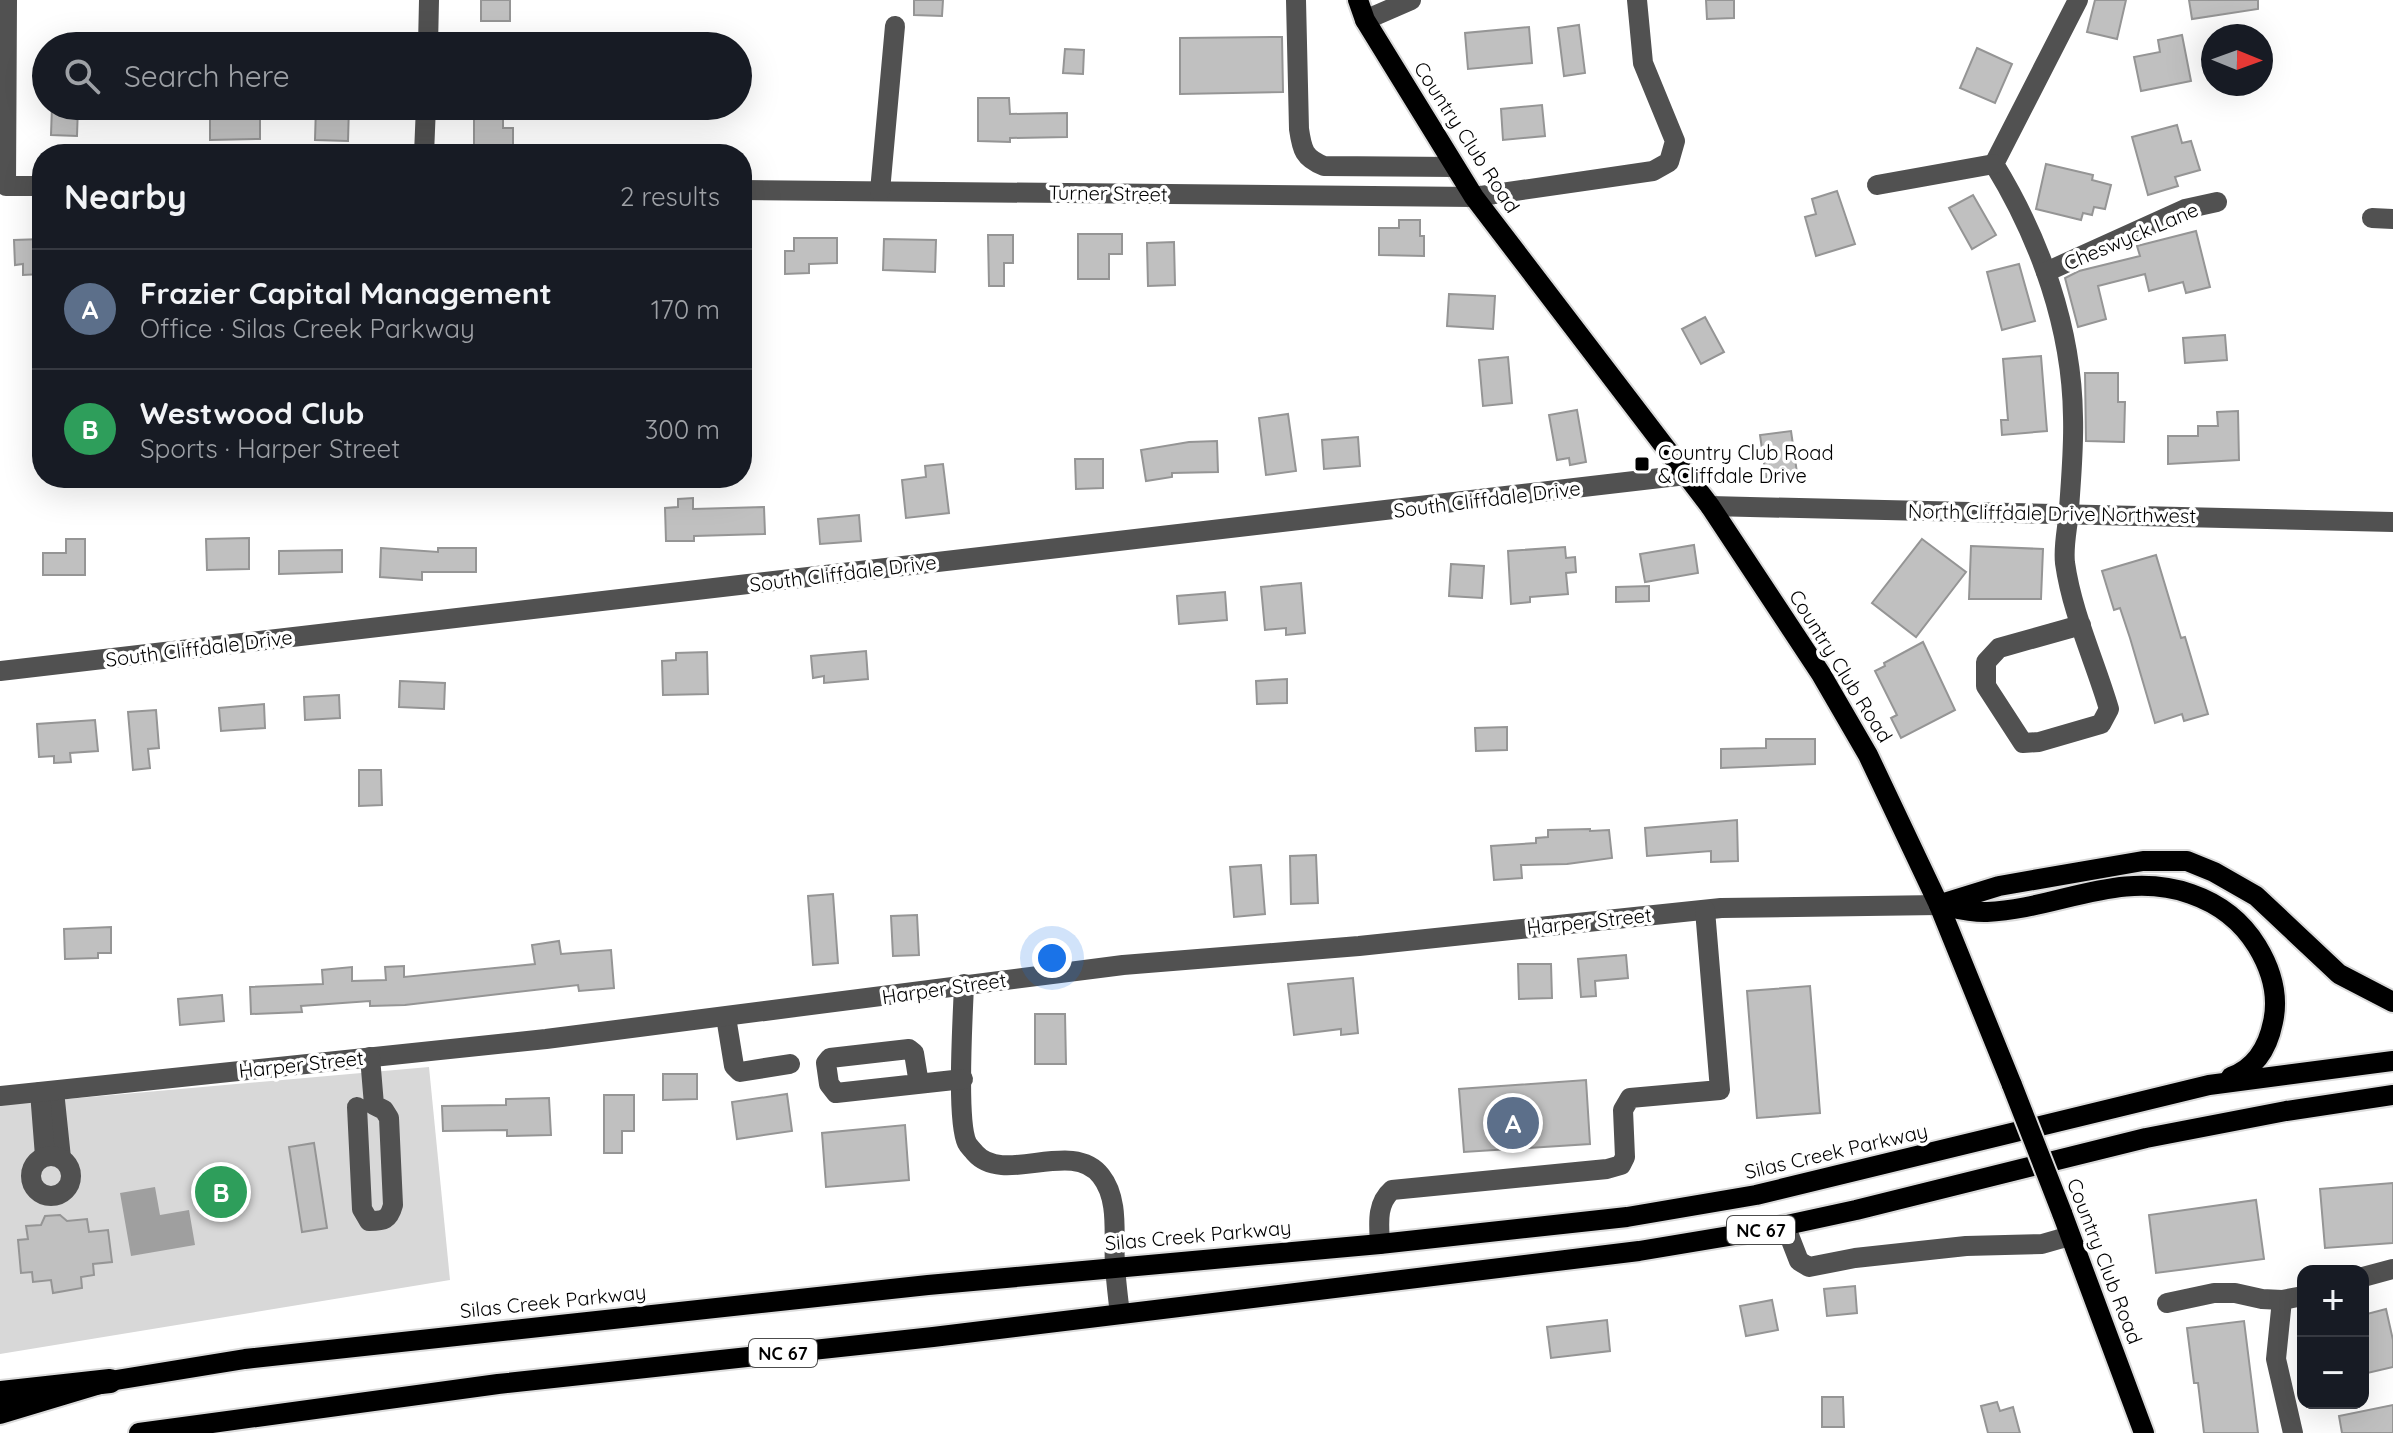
<!DOCTYPE html>
<meta charset="utf-8">
<style>
:root{--surface:#171b24;--page:#20242c;--text:#f1f3f6;--muted:#9ea1a6;--line:#363941;--accent:#b45309}
body{margin:0;font-family:Quicksand,sans-serif;background:var(--page);color:var(--text)}
.controls{position:absolute;right:24px;bottom:24px;display:grid;overflow:hidden;border-radius:16px;box-shadow:0 8px 32px #0002}
.controls button{width:72px;height:72px;display:grid;place-items:center;padding:0;border:0;border-bottom:2px solid var(--line);background:var(--surface);color:var(--text);font:40px sans-serif}
.compass{position:absolute;left:2201px;top:24px;width:72px;height:72px;border-radius:50%;background:var(--surface);box-shadow:0 8px 32px #0002;rotate:91deg}
.you{position:absolute;left:1052px;top:958px;width:28px;height:28px;margin:-20px;border:6px solid #fff;border-radius:50%;background:#1a73e8;box-shadow:0 0 0 12px #1a73e833}
.badge{display:grid;place-items:center;width:52px;height:52px;border-radius:50%;background:var(--accent);color:#fff;font-size:26px;font-weight:700}
.pin{position:absolute;translate:-50% -50%;border:4px solid #fff;box-shadow:0 2px 8px #0006}
.list{margin:0;padding:0;list-style:none}
h2{display:flex;justify-content:space-between;align-items:center;height:104px;margin:0;padding:0 32px;font-size:34px}
h2 small{font-size:26px;font-weight:400;color:var(--muted)}
.list li{display:grid;grid-template-columns:52px 1fr auto;gap:24px;align-items:center;box-sizing:border-box;height:120px;padding:0 32px;border-top:2px solid var(--line)}
.list b{display:block;font-size:30px;white-space:nowrap}
.list p{margin:0;font-size:26px;white-space:nowrap;color:var(--muted)}
.list em{font-size:26px;font-style:normal;color:var(--muted)}
.icon{flex:none;width:44px;height:44px;fill:none;stroke:currentColor;stroke-width:2;stroke-linecap:round;stroke-linejoin:round}
.map{position:relative;flex:none;width:2393px;height:1433px;overflow:hidden}
.search{position:absolute;background:var(--surface);box-shadow:0 8px 32px #0002;left:32px;top:32px;width:720px;height:88px;display:flex;align-items:center;gap:20px;box-sizing:border-box;padding:0 28px;border-radius:44px;color:var(--muted);font-size:30px}
.panel{position:absolute;background:var(--surface);box-shadow:0 8px 32px #0002;left:32px;top:144px;width:720px;height:344px;border-radius:32px}
.map>svg:first-child{display:block}
.green{fill:#d8d8d8}
.water{fill:#9f9f9f}
.building{fill:#c0c0c0;stroke:#959595;stroke-width:2}
.lines{fill:none;stroke-linecap:round;stroke-linejoin:round}
.major-casing{stroke:#dbdbdb;stroke-width:24}
.highway-casing{stroke:#dbdbdb;stroke-width:28}
.minor{stroke:#515151;stroke-width:20}
.major{stroke:#000;stroke-width:20}
.highway{stroke:#000;stroke-width:24}
.major-bridge-casing{stroke:#dbdbdb;stroke-width:24;stroke-linecap:butt}
.major-bridge{stroke:#000;stroke-width:20}
.poi-dot{fill:#000;stroke:#fff;stroke-width:3}
.labels{text-anchor:middle;dominant-baseline:central;stroke-width:7;stroke-linejoin:round;paint-order:stroke}
.shield{fill:#fff;stroke:#4c4c4c;stroke-width:2}
.shield-label{font-size:18px;font-weight:bold;fill:#000}
.street-label{font-size:20px;fill:#000;stroke:#fff}
.poi-label{font-size:20px;fill:#000;stroke:#fff;text-anchor:start}
</style>
<div class="map">
<svg width="2393" height="1433" viewBox="0 0 2393 1433">
<rect width="100%" height="100%" fill="#fff"/>
<path class="green" d="M429,1067L450,1280L0,1354V1105Z"/>
<path class="water" d="M155,1187L160,1215L189,1210L195,1245L131,1256L120,1193Z"/>
<g class="building">
<rect x="481" y="0" width="29" height="21"/>
<path d="M914,0H943L942,16L914,15Z"/>
<path d="M1706,0H1734V18L1707,19Z"/>
<path d="M2095,0H2126L2117,39L2087,32Z"/>
<path d="M2189,0H2258V9L2192,19Z"/>
<path d="M1579,25L1585,73L1564,76L1558,28Z"/>
<path d="M1529,27L1532,63L1468,69L1465,33Z"/>
<path d="M2182,35L2191,81L2141,91L2134,57L2160,52L2158,40Z"/>
<path d="M1282,37L1283,92L1180,94V38Z"/>
<path d="M1977,48L2012,64L1995,103L1960,88Z"/>
<path d="M1065,49L1084,50L1083,74L1063,73Z"/>
<path d="M978,98H1009L1010,114L1067,113V137L1010,138V142L978,141Z"/>
<path d="M1542,105L1545,136L1503,140L1501,109Z"/>
<path d="M52,106H78L77,136L51,135Z"/>
<path d="M316,106H349L348,141L315,140Z"/>
<path d="M260,108V139L210,140V109Z"/>
<path d="M474,109H503V128H513V149H474Z"/>
<path d="M2177,125L2182,143L2191,141L2200,170L2175,177L2178,186L2148,195L2132,137Z"/>
<path d="M2046,164L2093,175L2092,180L2111,185L2105,209L2094,207L2092,215L2083,213L2081,220L2036,209Z"/>
<path d="M1837,191L1855,244L1816,256L1805,217L1816,214L1812,199Z"/>
<path d="M1973,195L1996,235L1972,249L1949,208Z"/>
<path d="M1399,220H1420V236H1424V256L1379,255V228H1399Z"/>
<path d="M2196,231L2210,287L2186,293L2183,282L2149,291L2145,274L2098,286L2106,319L2078,327L2065,278L2079,271L2140,256L2137,246Z"/>
<path d="M1078,234H1122V254H1109V279H1078Z"/>
<path d="M988,235H1013V263H1004V286H989Z"/>
<path d="M794,238H837V263L809,264V273L785,274V251H794Z"/>
<path d="M42,239V274L23,275V264L15,265L14,240Z"/>
<path d="M884,239L936,240L935,272L883,270Z"/>
<path d="M1174,242L1175,285L1148,286L1147,243Z"/>
<path d="M2019,264L2035,321L2002,330L1987,272Z"/>
<path d="M1449,294L1495,296L1493,329L1447,326Z"/>
<path d="M1705,317L1724,352L1701,364L1682,329Z"/>
<path d="M2225,335L2227,360L2185,363L2183,338Z"/>
<path d="M2041,356L2047,431L2002,435L2001,420H2008L2003,359Z"/>
<path d="M1508,357L1512,403L1483,406L1479,360Z"/>
<path d="M2085,373H2118V402H2125L2124,442L2086,441Z"/>
<path d="M1577,410L1586,462L1570,465L1569,458L1557,460L1549,415Z"/>
<path d="M2238,411L2239,460L2168,464V436H2198V426H2218L2217,412Z"/>
<path d="M1288,414L1296,471L1266,475L1259,418Z"/>
<path d="M1791,431L1798,480L1767,484L1760,435Z"/>
<path d="M1358,437L1360,466L1324,469L1322,440Z"/>
<path d="M1217,441L1218,472L1172,473V477L1146,481L1141,450L1189,442Z"/>
<path d="M1075,459H1103V488L1076,489Z"/>
<path d="M943,464L949,513L906,518L902,480L926,477L925,466Z"/>
<path d="M693,498V509L764,507L765,534L694,536V541H666L665,508L678,507V499Z"/>
<path d="M859,515L861,541L820,544L818,519Z"/>
<path d="M249,538V569L207,570L206,539Z"/>
<path d="M66,539H85V575H43V553H66Z"/>
<path d="M1922,539L1966,572L1916,637L1872,603Z"/>
<path d="M1694,545L1698,573L1645,582L1640,554Z"/>
<path d="M1971,546L2043,549L2041,599H1969Z"/>
<path d="M1565,547L1566,558L1575,557L1576,572L1566,573L1568,594L1530,597V602L1511,604L1508,551Z"/>
<path d="M381,548L438,552V548H476V572H422V580L380,577Z"/>
<path d="M342,550V572L279,574V551Z"/>
<path d="M2156,555L2181,638L2185,637L2208,714L2184,721L2182,714L2155,723L2130,638L2120,608L2114,610L2102,571Z"/>
<path d="M1451,564L1484,566L1482,598L1449,596Z"/>
<path d="M1301,583L1305,633L1286,635V628L1265,630L1261,587Z"/>
<path d="M1649,586V601L1616,602V587Z"/>
<path d="M1225,592L1227,620L1179,624L1177,596Z"/>
<path d="M1923,642L1955,710L1901,738L1891,718L1897,715L1875,671L1885,666L1884,663Z"/>
<path d="M866,651L868,679L824,683V676L813,678L811,656Z"/>
<path d="M707,652L708,694L663,695L662,661L676,660V653Z"/>
<path d="M1287,679V703L1257,704L1256,681Z"/>
<path d="M400,681L445,683L444,709L399,707Z"/>
<path d="M339,695L340,718L305,720L304,697Z"/>
<path d="M264,704L265,728L221,731L219,708Z"/>
<path d="M156,710L159,748L148,749L150,768L133,770L128,712Z"/>
<path d="M95,720L98,751L70,753L71,762L54,763V756L39,757L37,724Z"/>
<path d="M1507,727V750L1476,751L1475,728Z"/>
<path d="M1766,739H1815V764L1721,768V749L1766,748Z"/>
<path d="M359,770H381L382,805L359,806Z"/>
<path d="M1737,820L1738,861L1711,862V851L1647,856L1645,828Z"/>
<path d="M1590,829V831L1609,830L1612,858L1567,864L1521,865L1522,878L1494,880L1491,846L1536,843V838L1548,837V830Z"/>
<path d="M1316,855L1318,903L1291,904L1290,856Z"/>
<path d="M1261,865L1265,914L1234,917L1230,867Z"/>
<path d="M833,894L838,963L813,965L808,896Z"/>
<path d="M917,915L919,955L893,956L891,916Z"/>
<path d="M111,927V953H98V958L65,959L64,929Z"/>
<path d="M559,941L561,954L611,950L614,988L579,991L578,985L405,1005L370,1006V1001L301,1006L302,1012L251,1014L250,987L323,984L322,970L352,967V981L386,980L385,967L404,966V977L535,964L532,945Z"/>
<path d="M1626,955L1628,978L1595,981L1596,996L1581,997L1578,959Z"/>
<path d="M1518,964H1551L1552,998L1519,999Z"/>
<path d="M1353,978L1358,1033L1341,1035V1029L1294,1035L1288,984Z"/>
<path d="M1810,986L1820,1113L1757,1118L1747,991Z"/>
<path d="M222,995L224,1021L180,1025L178,999Z"/>
<path d="M1035,1014H1065L1066,1064H1035Z"/>
<path d="M663,1074H697V1099L663,1100Z"/>
<path d="M1586,1080L1590,1144L1464,1152L1459,1089Z"/>
<path d="M787,1094L792,1131L737,1139L732,1102Z"/>
<path d="M604,1095H634V1131H622V1153H604Z"/>
<path d="M549,1098L551,1135L507,1136V1130L443,1131L442,1106L506,1105V1099Z"/>
<path d="M905,1125L909,1180L826,1187L822,1133Z"/>
<path d="M314,1143L327,1228L302,1232L289,1147Z"/>
<path d="M2393,1183V1243L2325,1248L2320,1189Z"/>
<path d="M2256,1200L2264,1259L2156,1273L2149,1215Z"/>
<path d="M60,1215L67,1221L87,1219L89,1232L108,1230L112,1262L93,1264L94,1275L81,1277L82,1288L53,1293L51,1280L33,1282L32,1272L21,1273L18,1240L28,1239L26,1226L41,1225L45,1216Z"/>
<path d="M1855,1286L1857,1313L1827,1316L1824,1289Z"/>
<path d="M1772,1300L1778,1330L1746,1336L1740,1306Z"/>
<path d="M2386,1309L2393,1340V1367L2363,1374V1315Z"/>
<path d="M1607,1320L1610,1351L1551,1358L1547,1327Z"/>
<path d="M2244,1321L2258,1433H2204L2198,1383H2194L2187,1328Z"/>
<path d="M1822,1397H1843L1844,1427H1822Z"/>
<path d="M1997,1402L2000,1411L2013,1407L2020,1433H1988L1981,1406Z"/>
<path d="M2393,1405V1433H2342L2339,1416Z"/>
</g>
<g class="lines">
<g class="major-casing">
<g id="major">
<path d="M1358,0L1365,20L1474,197L1710,506L1821,674L1868,755L1939,905L2012,1085"/>
<path d="M1944,903L1999,886L2143,861H2187L2214,872L2256,896L2339,974L2393,1002"/>
<path d="M1939,905C1954,908 1972,913 1987,912C2057,909 2121,869 2191,894C2220,904 2241,920 2257,946C2271,969 2279,995 2273,1022C2268,1047 2256,1068 2231,1077"/>
<path d="M2062,1213L2144,1433"/>
<path d="M0,1414L110,1381L245,1359L928,1285L1380,1244L1627,1217L1756,1195L2209,1085L2393,1061"/>
<path d="M139,1433L498,1384L933,1337L1639,1251L1759,1231L1856,1210L2146,1138L2286,1111L2393,1095"/>
</g>
</g>
<g class="highway-casing">
<path id="highway" d="M0,1393L110,1381"/>
</g>
<g class="minor">
<path d="M7,0L6,186H42"/>
<path d="M1296,0L1299,129C1302,150 1304,158 1324,166L1455,167"/>
<path d="M2078,0L1994,164C2040,239 2072,328 2073,417C2074,447 2071,479 2069,509C2068,527 2063,544 2065,563C2072,613 2095,661 2109,709L2101,724L2039,742L2023,743L1986,686V662L1999,648L2081,625"/>
<path d="M1365,20L1411,0"/>
<path d="M428,46L429,0"/>
<path d="M424,154L426,106"/>
<path d="M1877,185L1994,164"/>
<path d="M742,190L1474,197L1653,171L1669,162L1675,141L1643,63L1637,0"/>
<path d="M880,191L895,26"/>
<path d="M2372,218L2393,219"/>
<path d="M2046,272L2185,209L2217,202"/>
<path d="M1710,506L2393,522"/>
<path d="M0,671L1686,475"/>
<path d="M964,984C963,1016 956,1120 967,1143C969,1147 972,1149 975,1153C1004,1186 1072,1138 1101,1176C1120,1200 1113,1237 1115,1265C1116,1282 1118,1298 1120,1314"/>
<path d="M726,1017L734,1066L740,1072L790,1064"/>
<path d="M919,1084L914,1053L909,1049L830,1058L826,1063L829,1084L836,1093L963,1079"/>
<path d="M54,1091L61,1158"/>
<path d="M40,1092L45,1156"/>
<path d="M0,1096L546,1039L1123,965L1359,946L1721,908L1939,905"/>
<path d="M357,1107L362,1209L369,1221C384,1221 389,1220 393,1205L389,1118L384,1110L374,1105L370,1057"/>
<circle cx="51" cy="1176" r="20"/>
<path d="M1785,1225L1799,1261L1809,1267L1855,1258L1966,1246L2042,1244L2070,1236"/>
<path d="M1380,1244C1379,1224 1376,1204 1392,1190L1607,1169L1621,1165L1625,1157L1623,1110L1630,1098L1720,1090L1705,910"/>
<path d="M2363,1277L2393,1269"/>
<path d="M2282,1300L2276,1359L2293,1433"/>
<path d="M2167,1303L2214,1293H2235L2262,1299L2282,1300L2303,1296"/>
</g>
<use href="#major" class="major"/>
<use href="#highway" class="highway"/>
<g class="major-bridge-casing">
<path id="major-bridge" d="M2012,1085L2062,1213"/>
</g>
<use href="#major-bridge" class="major-bridge"/>
</g>
<rect class="poi-dot" x="1634" y="456" width="16" height="16" rx="4"/>
<g class="labels">
<g class="shield">
<rect x="1727" y="1216" width="68" height="28" rx="6"/>
<rect x="749" y="1339" width="68" height="28" rx="6"/>
</g>
<g class="shield-label">
<text x="1761" y="1230">NC 67</text>
<text x="783" y="1353">NC 67</text>
</g>
<g class="street-label">
<text transform="translate(1467 137) rotate(57)">Country Club Road</text>
<text transform="translate(1108 193) rotate(1)">Turner Street</text>
<text transform="translate(2131 236) rotate(-23)">Cheswyck Lane</text>
<text transform="translate(1487 499) rotate(-7)">South Cliffdale Drive</text>
<text transform="translate(2052 513) rotate(1)">North Cliffdale Drive Northwest</text>
<text transform="translate(843 573) rotate(-7)">South Cliffdale Drive</text>
<text transform="translate(199 648) rotate(-7)">South Cliffdale Drive</text>
<text transform="translate(1841 666) rotate(58)">Country Club Road</text>
<text transform="translate(1589 921) rotate(-6)">Harper Street</text>
<text transform="translate(944 988) rotate(-8)">Harper Street</text>
<text transform="translate(301 1064) rotate(-6)">Harper Street</text>
<text transform="translate(1836 1151) rotate(-13)">Silas Creek Parkway</text>
<text transform="translate(1198 1235) rotate(-5)">Silas Creek Parkway</text>
<text transform="translate(2105 1261) rotate(69)">Country Club Road</text>
<text transform="translate(553 1301) rotate(-6)">Silas Creek Parkway</text>
</g>
<g class="poi-label">
<text x="1658" y="452">Country Club Road<tspan x="1658" dy="23">&amp; Cliffdale Drive</tspan></text>
</g>
</g>
</svg>
<div class="controls">
<button>+</button>
<button>−</button>
</div>
<svg class="compass" viewBox="-18 -18 36 36"><path d="M0-13l5 13h-10z" fill="#e53935"/><path d="M0 13l5-13h-10z" fill="#9ea1a6"/></svg>
<div class="you"></div>
<div class="pin badge" style="left:1513px;top:1123px;background:#5c6f8a">A</div>
<div class="pin badge" style="left:221px;top:1192px;background:#2e9e5b">B</div>
<div class="search"><svg class="icon" aria-label="search" viewBox="0 0 24 24"><circle cx="10" cy="10" r="6"/><path d="M15 15l6 6"/></svg>Search here</div>
<section class="panel">
<h2>Nearby<small>2 results</small></h2>
<ul class="list">
<li><span class="badge" style="background:#5c6f8a">A</span><div><b>Frazier Capital Management</b><p>Office · Silas Creek Parkway</p></div><em>170 m</em></li>
<li><span class="badge" style="background:#2e9e5b">B</span><div><b>Westwood Club</b><p>Sports · Harper Street</p></div><em>300 m</em></li>
</ul>
</section>
</div>
